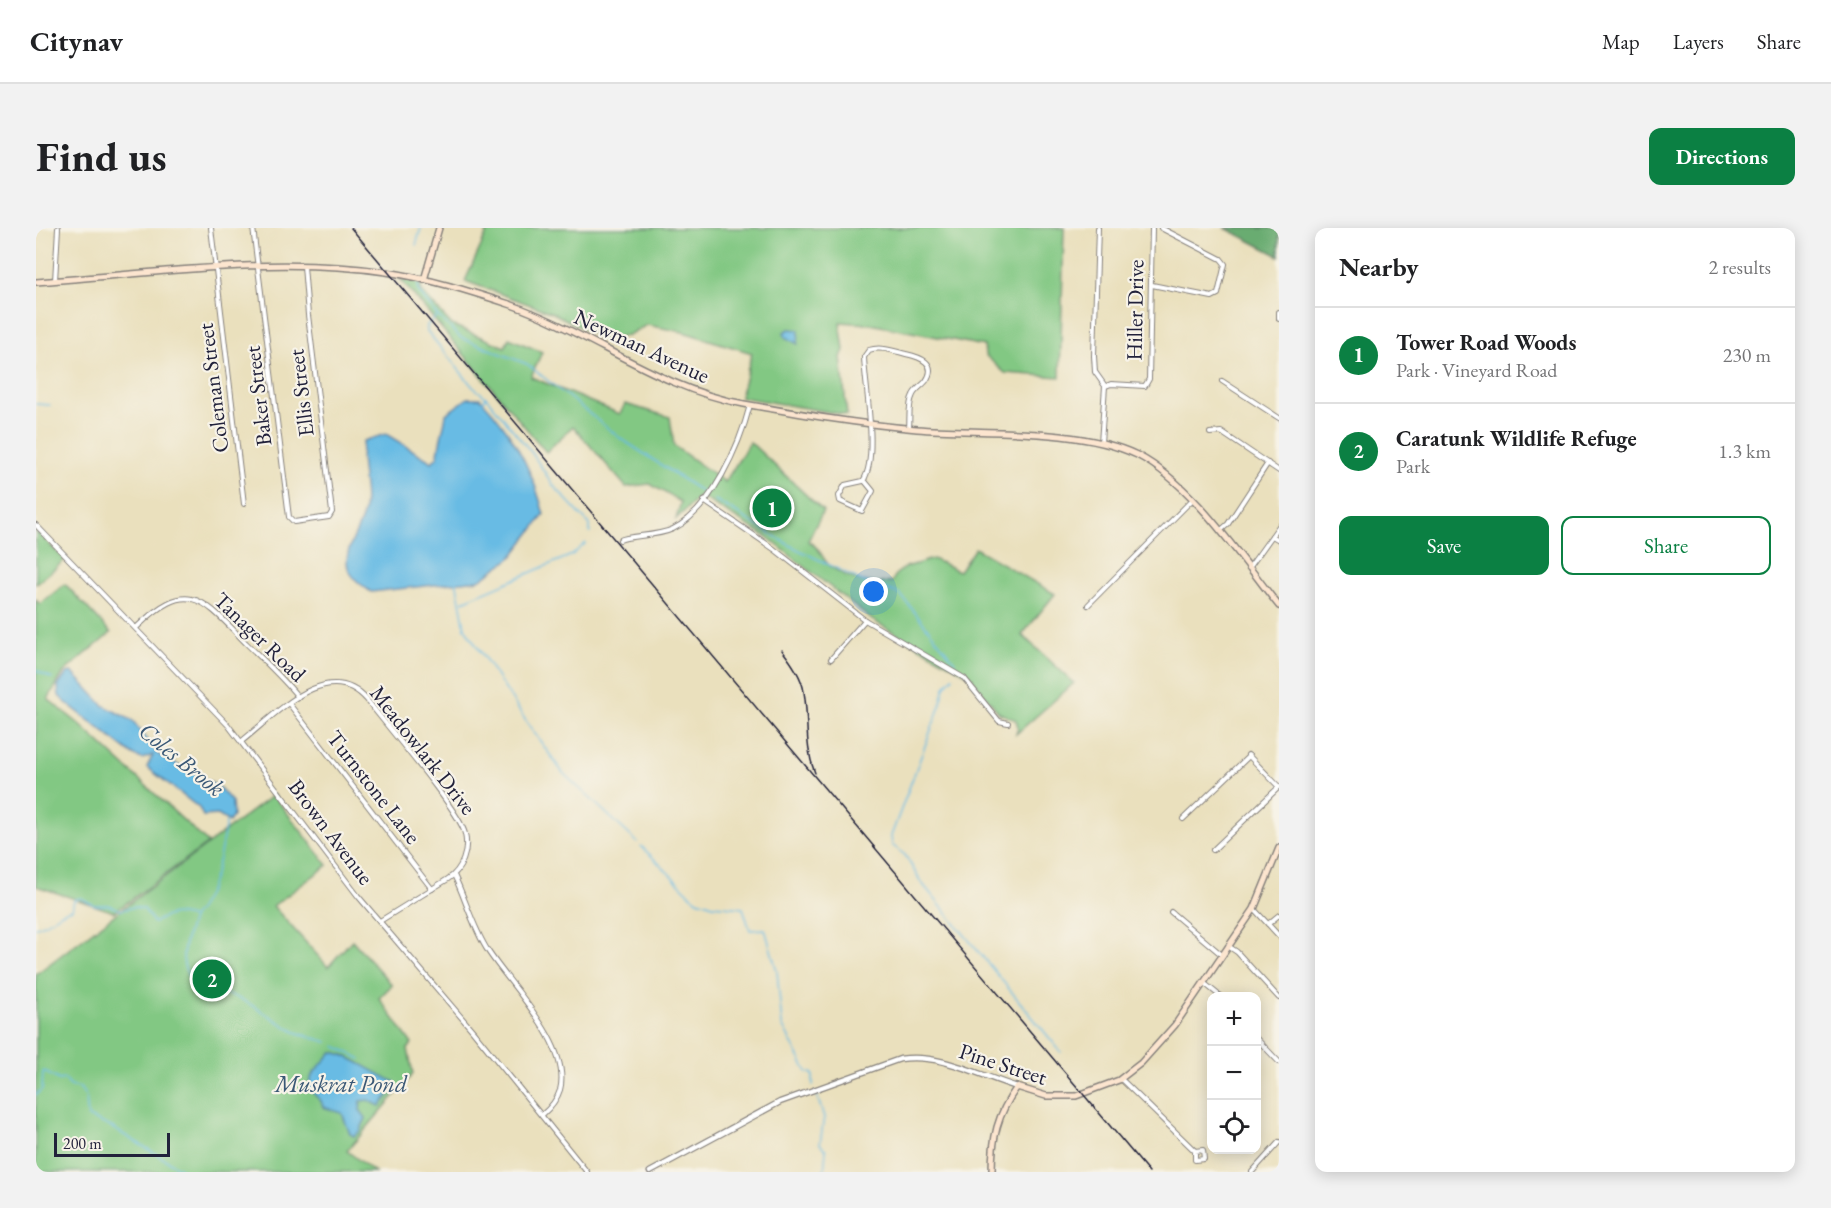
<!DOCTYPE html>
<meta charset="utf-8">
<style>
:root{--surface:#fff;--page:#f2f2f2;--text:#202124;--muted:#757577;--line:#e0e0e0;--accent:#0b8043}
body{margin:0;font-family:"EB Garamond",serif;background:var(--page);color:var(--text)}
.controls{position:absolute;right:18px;bottom:18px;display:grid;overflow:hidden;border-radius:12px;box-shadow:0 3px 15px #0003}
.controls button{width:54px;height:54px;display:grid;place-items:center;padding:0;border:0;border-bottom:2px solid var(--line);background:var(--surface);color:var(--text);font:30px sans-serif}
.scale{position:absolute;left:18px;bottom:15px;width:116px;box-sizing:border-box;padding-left:6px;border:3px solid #22223b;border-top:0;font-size:16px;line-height:21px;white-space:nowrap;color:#22223b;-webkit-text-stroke:4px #f7f3e8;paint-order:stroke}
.you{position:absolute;left:838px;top:364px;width:21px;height:21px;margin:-15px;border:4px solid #fff;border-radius:50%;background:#1a73e8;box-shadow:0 0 0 9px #1a73e833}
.badge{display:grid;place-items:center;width:39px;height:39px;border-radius:50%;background:var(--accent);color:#fff;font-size:20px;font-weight:700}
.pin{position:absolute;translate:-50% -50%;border:3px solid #fff;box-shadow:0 2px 6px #0006}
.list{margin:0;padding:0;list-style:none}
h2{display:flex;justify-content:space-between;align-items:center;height:78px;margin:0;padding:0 24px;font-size:26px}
h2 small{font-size:20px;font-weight:400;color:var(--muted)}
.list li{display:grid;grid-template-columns:39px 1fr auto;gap:18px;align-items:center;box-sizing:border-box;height:96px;padding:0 24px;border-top:2px solid var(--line)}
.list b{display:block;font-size:22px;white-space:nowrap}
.list p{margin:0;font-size:20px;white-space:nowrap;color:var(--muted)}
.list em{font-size:20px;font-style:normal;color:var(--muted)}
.actions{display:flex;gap:12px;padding:18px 24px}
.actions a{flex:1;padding:14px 0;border:2px solid var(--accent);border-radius:12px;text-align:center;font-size:21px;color:var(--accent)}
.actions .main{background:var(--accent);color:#fff}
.icon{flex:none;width:33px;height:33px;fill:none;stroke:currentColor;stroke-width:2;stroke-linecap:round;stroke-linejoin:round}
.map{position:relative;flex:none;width:1243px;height:944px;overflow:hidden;border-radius:12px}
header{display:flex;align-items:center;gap:36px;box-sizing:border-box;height:84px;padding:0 30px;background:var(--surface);border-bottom:2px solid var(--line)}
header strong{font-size:28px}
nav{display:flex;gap:33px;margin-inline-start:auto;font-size:21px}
.intro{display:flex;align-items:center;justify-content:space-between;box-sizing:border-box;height:144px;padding:0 36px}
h1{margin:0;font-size:42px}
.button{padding:15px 27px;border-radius:12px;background:var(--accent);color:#fff;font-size:21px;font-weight:700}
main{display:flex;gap:36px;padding:0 36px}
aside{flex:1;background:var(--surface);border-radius:12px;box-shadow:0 3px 15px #0003}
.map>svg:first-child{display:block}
.green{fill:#82c883;stroke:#52755f;stroke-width:1.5}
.forest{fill:#69ac71;stroke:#466756;stroke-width:1.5}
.water{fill:#68bbe4;stroke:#456e90;stroke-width:1.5}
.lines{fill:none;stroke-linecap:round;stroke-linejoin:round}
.stream{stroke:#68bbe4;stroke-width:1.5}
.minor-casing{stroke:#86817c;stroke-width:6}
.tertiary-casing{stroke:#86817c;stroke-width:7}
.secondary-casing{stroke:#86817c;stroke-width:8}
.minor{stroke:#fff;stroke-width:4}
.tertiary{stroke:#fff;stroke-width:4.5}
.secondary{stroke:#fce5cf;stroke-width:5}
.rail{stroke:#22223b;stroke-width:1.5}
.labels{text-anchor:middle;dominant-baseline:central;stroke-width:4.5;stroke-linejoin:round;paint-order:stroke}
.street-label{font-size:22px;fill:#22223b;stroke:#f7f3e8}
.water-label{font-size:24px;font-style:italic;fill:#3a5876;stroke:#f7f3e8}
</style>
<header>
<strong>Citynav</strong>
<nav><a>Map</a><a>Layers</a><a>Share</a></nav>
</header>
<div class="intro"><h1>Find us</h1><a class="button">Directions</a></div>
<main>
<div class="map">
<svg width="1243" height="944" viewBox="0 0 1243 944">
<rect width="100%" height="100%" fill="#f7f3e8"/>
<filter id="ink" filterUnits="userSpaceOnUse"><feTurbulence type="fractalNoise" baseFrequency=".0167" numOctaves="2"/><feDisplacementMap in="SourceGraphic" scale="12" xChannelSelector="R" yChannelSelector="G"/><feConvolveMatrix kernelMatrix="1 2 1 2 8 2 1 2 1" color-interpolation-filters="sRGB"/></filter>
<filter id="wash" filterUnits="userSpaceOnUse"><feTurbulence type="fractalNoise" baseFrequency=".008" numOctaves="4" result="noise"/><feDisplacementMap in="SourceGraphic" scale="24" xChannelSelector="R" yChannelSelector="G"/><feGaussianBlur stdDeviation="1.35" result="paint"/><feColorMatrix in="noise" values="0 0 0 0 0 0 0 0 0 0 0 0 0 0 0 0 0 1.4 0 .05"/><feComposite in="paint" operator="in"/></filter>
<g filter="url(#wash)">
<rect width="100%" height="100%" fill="#eae0bd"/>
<g class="green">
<path d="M453,0H1028L1024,149L969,145L949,127L948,118L834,96L804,94L808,122L805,129L811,187L704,169L716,125L647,104L611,97L592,107L569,112L517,85L429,53Z"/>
<path d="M364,51L385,55V63L416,97L469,119L473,110L506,124L495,149L584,186L589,176L634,189L638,218L689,254L714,214L787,283L772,313C789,324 783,328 793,337C812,352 833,357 856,354L860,346L870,339L897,331L923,343L939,320L1019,366L986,407L1038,455L980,506L982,499L980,492L963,485L933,447L836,392L731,309L664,268L640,291L645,274L614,256L590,259L537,198L510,224Z"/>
<path d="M0,303L29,332L0,356Z"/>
<path d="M29,356L75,405L28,444L12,471L42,495L172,615L78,684L0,658V372L4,376Z"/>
<path d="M237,567L292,637L237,678L292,739L316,712L356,757L343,770L376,816L372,821L377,846L311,923L339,944H0V746Z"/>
</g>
<path class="forest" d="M1189,0H1243V28Z"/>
<g class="water">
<path d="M753,101L763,102L762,116L749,109L748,104Z"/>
<path d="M432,170H444C476,203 497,242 508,287L475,330L443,352L335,364C326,357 316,351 312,340C307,323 323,303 327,287C333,262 321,238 327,213L350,206L396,234L402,228C403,213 408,201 410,186Z"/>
<path d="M36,444L67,477L97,493L123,527L183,559L196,574L197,588L193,594L182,587L167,588L163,580L111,539L117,527L106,531L97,527L28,473L23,468L22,458L31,445Z"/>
<path d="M296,824C309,824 343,848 359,854L358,861L344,878L332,872L325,873L324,882L330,890L324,903L318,908L314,906L306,885L287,879L285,873L272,860L276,847Z"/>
</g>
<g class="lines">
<g class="stream">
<path d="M380,17L385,0"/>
<path d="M382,56L383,64L401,87L425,110L491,136L584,210L666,264"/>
<path d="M401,88L391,97V103L437,159L450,169L496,225L517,257L554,297V304"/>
<path d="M447,174L450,169"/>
<path d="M0,176L14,177"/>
<path d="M679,272L755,318L826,353L864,366L919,434"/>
<path d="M420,352L429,400L492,496L527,545L601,614"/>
<path d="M427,373L536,327L550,315"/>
<path d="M0,442L16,450"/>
<path d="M917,449L909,459L904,478L855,608L856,617L869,627L885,654L1025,824"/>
<path d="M605,618L659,671L677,677L707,680L714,702L729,701L741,743L746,797L771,844L777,846V857"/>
<path d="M156,691C146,724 140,736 164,765C196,757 229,787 256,802C266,808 280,810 291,814"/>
<path d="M0,699C15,696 21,684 36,681L38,672L45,670L58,677H72L85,682L98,679L108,681L118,695C133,685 140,684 156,690C179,665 184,626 190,594"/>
<path d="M299,818L325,831"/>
<path d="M780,865L788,889L784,916L790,922L788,944"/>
<path d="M0,867L6,861L7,843L23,852L29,851L34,858L44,860L50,869L52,889L75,899L150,944"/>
</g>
</g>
</g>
<g filter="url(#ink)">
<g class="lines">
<g class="minor-casing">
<g id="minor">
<path d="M175,0L208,276"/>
<path d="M217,0L253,289L258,294L293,289L296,284L272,87L268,38"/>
<path d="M1062,0L1058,128L1059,144L1069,158L1065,215"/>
<path d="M19,53L22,0"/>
<path d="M1116,57L1176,69L1182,66L1189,36L1185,31L1125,0"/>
<path d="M1243,84V91"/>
<path d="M1186,153L1243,190"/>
<path d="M1070,158L1075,156L1109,158L1113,151L1116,0"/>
<path d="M1174,205L1185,204L1243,243"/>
<path d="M828,252L837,263L826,283L804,273L803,268L809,257L827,253C843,230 829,158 828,129L833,122C845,118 858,123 870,126C884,129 902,135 890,153C886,158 880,161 877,167C872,176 874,190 873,200"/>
<path d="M668,273L738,321L829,392L928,450L963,493L972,495"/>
<path d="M0,297L192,497L322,668L437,803L551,944"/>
<path d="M1184,303L1192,296L1232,235"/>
<path d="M1236,308L1243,312"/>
<path d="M584,312C593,307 620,309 637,301C676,282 704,216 714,177"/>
<path d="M1213,340L1243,298"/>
<path d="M1052,377L1157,271"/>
<path d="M101,399C153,348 168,372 211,416C228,433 247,450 262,469"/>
<path d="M795,431L829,392"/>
<path d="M254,477L396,661"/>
<path d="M206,513C238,488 292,427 331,472C350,497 424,583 429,606C433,623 426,642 412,651L344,693"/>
<path d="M1212,527L1243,559"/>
<path d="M1147,591L1213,528"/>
<path d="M1177,622L1243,559"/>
<path d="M418,647C430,672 437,700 452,723C473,756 536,818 524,862C521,872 514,880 506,887"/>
<path d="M1218,681L1243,708"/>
<path d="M1135,684L1186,727"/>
<path d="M1232,696L1243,687"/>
<path d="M1192,718L1201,724L1243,770"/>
<path d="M1168,755L1184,768"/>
<path d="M1220,810L1243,834"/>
<path d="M1085,851L1159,923L1167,922L1168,931L1159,932V923"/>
<path d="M1216,944L1243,914"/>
</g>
</g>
<g class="tertiary-casing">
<path id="tertiary" d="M614,944L744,874L864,831C905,825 942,847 981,859"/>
</g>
<g class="secondary-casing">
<g id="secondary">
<path d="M388,52L403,0"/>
<path d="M0,54C112,46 239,27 350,44C391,50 433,63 473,76C554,104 623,161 708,176C765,186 823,196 881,201C945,206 1044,199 1101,227C1156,255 1204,329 1243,378"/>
<path d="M956,944C956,910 961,887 981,859L1010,868H1040L1083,852L1105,835L1139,797L1218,681L1243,620"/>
</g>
</g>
<use href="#minor" class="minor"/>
<use href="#tertiary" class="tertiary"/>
<use href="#secondary" class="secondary"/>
<g class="rail">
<path d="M315,0L1113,944"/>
<path d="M746,422C755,434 766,449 768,464C773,492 768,518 779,545"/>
</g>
</g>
</g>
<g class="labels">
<g class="street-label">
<text transform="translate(1099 82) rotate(-89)">Hiller Drive</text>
<text transform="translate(606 118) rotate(25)">Newman Avenue</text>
<text transform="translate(177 160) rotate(-97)">Coleman Street</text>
<text transform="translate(265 165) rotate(-97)">Ellis Street</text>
<text transform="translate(222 168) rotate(-97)">Baker Street</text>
<text transform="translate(224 409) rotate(44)">Tanager Road</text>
<text transform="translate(387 522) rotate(52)">Meadowlark Drive</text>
<text transform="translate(338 559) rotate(52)">Turnstone Lane</text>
<text transform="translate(295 604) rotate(53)">Brown Avenue</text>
<text transform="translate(967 836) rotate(18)">Pine Street</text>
</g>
<g class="water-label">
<text transform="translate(146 531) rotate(39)">Coles Brook</text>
<text x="305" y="855">Muskrat Pond</text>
</g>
</g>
</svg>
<div class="controls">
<button>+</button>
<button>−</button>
<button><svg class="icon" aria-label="locate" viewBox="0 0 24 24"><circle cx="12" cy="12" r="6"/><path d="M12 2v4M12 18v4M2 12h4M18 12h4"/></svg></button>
</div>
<div class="scale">200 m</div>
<div class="you"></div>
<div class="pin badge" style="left:736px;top:280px">1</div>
<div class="pin badge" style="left:176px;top:751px">2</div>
</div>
<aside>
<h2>Nearby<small>2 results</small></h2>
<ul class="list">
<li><span class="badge">1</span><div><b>Tower Road Woods</b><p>Park · Vineyard Road</p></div><em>230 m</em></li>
<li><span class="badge">2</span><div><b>Caratunk Wildlife Refuge</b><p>Park</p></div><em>1.3 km</em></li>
</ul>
<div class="actions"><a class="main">Save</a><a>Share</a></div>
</aside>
</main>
